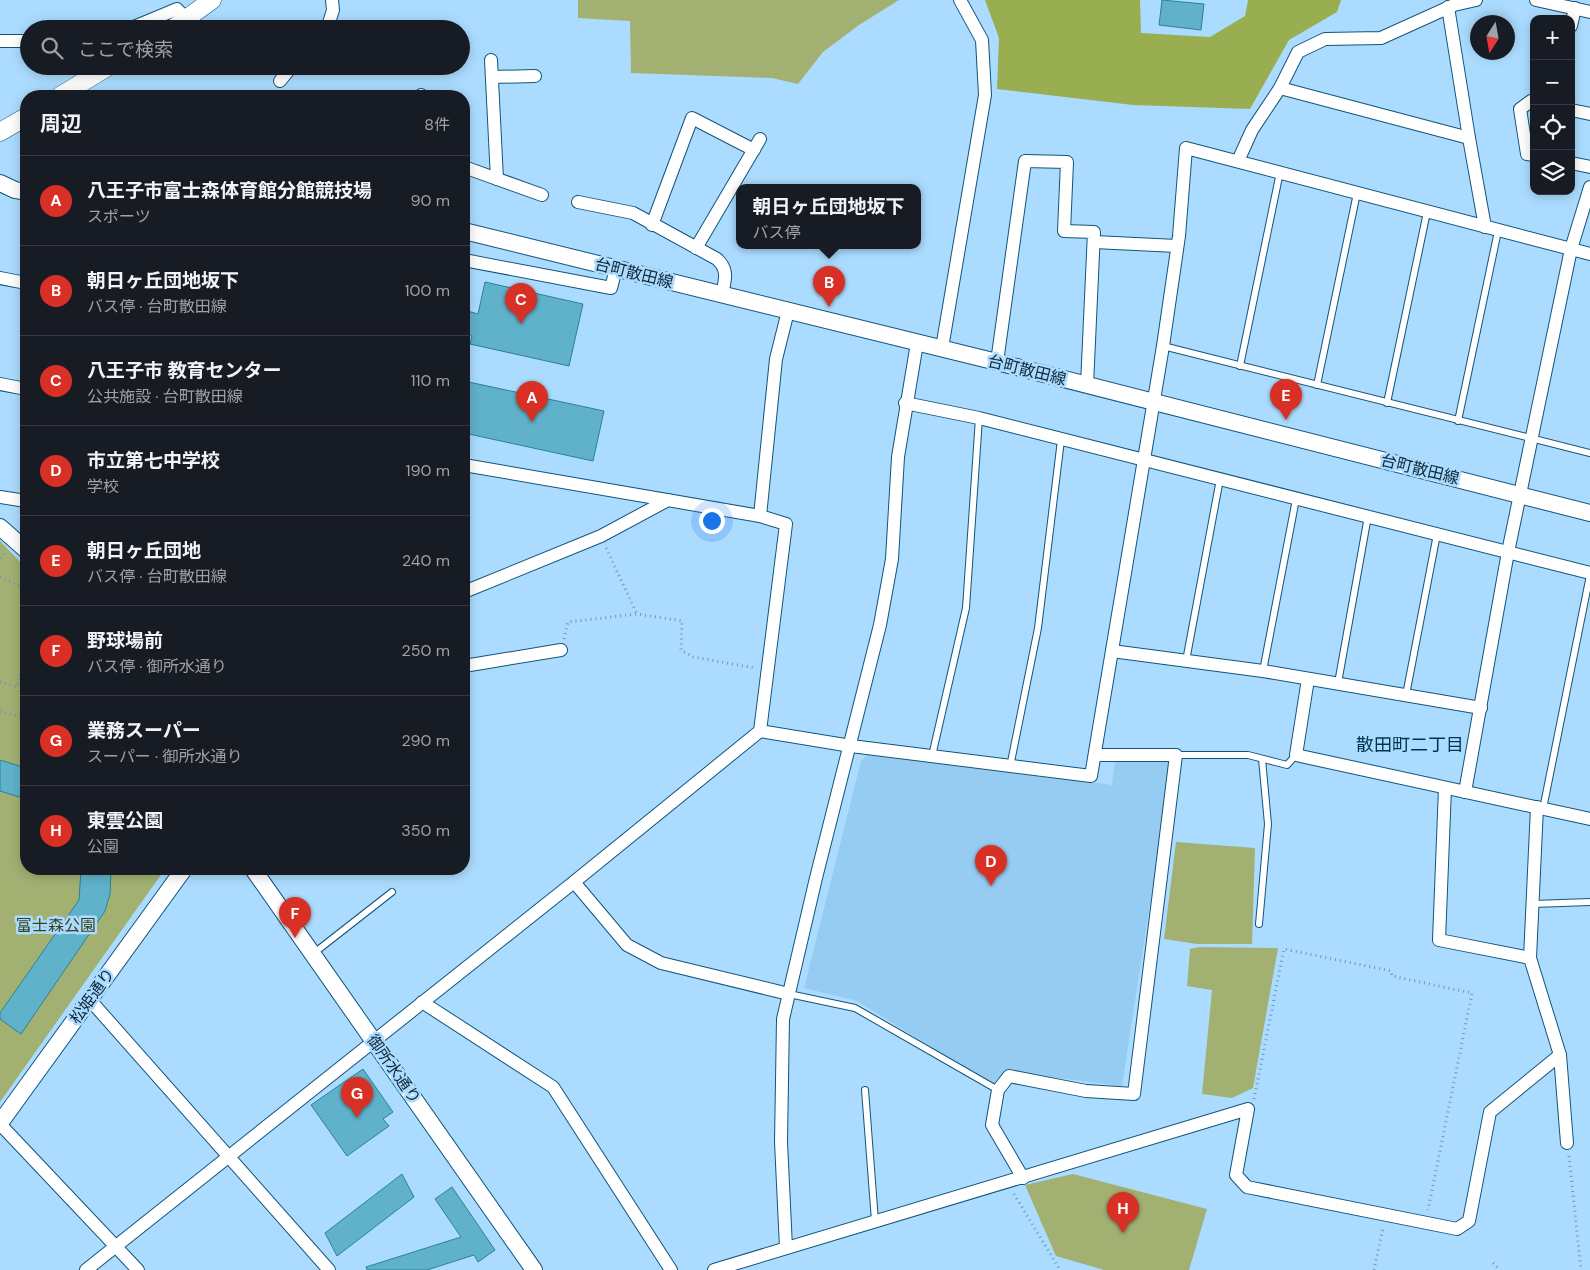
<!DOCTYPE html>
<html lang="ja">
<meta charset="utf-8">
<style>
:root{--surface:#171b24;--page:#20242c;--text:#f1f3f6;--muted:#9ea1a6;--line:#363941;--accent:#d93025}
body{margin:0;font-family:"DM Sans","Noto Sans JP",sans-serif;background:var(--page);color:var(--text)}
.controls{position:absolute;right:15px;top:15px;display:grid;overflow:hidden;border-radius:10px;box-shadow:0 2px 12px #0003}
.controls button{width:45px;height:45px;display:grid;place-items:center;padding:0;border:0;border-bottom:1px solid var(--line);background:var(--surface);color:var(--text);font:25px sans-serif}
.compass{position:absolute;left:1470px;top:15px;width:45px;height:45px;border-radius:50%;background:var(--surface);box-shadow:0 2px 12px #0003;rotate:191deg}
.you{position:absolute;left:711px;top:520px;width:18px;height:18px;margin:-12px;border:4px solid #fff;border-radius:50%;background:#1a73e8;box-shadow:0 0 0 8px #1a73e833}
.badge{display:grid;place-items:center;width:32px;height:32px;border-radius:50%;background:var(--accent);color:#fff;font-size:16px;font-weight:700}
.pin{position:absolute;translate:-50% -41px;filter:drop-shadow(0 1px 2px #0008)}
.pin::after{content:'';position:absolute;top:26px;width:18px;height:15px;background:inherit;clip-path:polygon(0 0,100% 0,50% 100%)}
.popup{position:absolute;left:736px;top:184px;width:185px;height:65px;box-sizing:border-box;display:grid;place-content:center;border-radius:10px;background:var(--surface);filter:drop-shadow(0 1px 4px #0005);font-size:16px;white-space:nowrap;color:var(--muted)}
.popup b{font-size:19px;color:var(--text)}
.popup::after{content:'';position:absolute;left:50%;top:100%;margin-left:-10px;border:10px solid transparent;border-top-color:var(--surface)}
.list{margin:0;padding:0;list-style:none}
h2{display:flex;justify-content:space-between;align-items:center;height:65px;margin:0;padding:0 20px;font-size:21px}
h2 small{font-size:16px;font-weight:400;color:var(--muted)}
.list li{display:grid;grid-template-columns:32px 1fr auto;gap:15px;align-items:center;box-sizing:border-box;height:90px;padding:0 20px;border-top:1px solid var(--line)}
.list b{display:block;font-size:19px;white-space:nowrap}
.list p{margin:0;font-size:16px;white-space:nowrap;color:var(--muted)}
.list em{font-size:16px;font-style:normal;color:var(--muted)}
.icon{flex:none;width:28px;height:28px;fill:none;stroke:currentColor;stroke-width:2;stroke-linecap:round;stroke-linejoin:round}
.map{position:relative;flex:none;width:1590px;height:1270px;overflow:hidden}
.search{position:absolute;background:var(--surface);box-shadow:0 2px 12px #0003;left:20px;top:20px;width:450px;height:55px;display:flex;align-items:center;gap:12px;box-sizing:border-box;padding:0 18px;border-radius:28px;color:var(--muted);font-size:19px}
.panel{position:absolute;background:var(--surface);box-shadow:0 2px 12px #0003;left:20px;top:90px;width:450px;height:785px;border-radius:20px}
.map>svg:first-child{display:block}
.built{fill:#96ccf1}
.green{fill:#a2b172}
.forest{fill:#99ad51}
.building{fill:#60b2cb;stroke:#2b8299}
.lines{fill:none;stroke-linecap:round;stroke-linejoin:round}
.service-casing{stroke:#135479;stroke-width:8}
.minor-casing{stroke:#135479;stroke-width:14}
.tertiary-casing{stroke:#135479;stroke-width:18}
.secondary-casing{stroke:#135479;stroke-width:19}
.path{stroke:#6f97b3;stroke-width:3;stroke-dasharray:1 4;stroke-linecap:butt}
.service{stroke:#fff;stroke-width:6}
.minor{stroke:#fff;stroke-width:12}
.tertiary{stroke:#fff;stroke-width:16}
.secondary{stroke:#fff;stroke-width:18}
.labels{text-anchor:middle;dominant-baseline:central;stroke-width:5;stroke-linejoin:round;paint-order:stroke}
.street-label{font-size:16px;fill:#0f2839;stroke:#abdcff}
.park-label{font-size:16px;fill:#39421b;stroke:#abdcff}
.neighbourhood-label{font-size:18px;fill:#00334f;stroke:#abdcff}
</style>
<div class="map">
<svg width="1590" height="1270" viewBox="0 0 1590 1270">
<rect width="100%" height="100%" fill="#abdcff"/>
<path class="built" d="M868,754L1112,785L1115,760L1167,762L1171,767L1122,1086L1010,1072L1003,1073L992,1085L857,1001L804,988L861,761Z"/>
<g class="green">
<path d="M578,0H899L859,25L823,52L798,84L772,78L631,73L630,21L578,18Z"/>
<path d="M0,541L26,568V869H165L0,1102Z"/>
<path d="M1176,842L1255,848L1252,944H1197L1164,939Z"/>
<path d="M1199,947L1278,948L1253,1088L1232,1098L1202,1094L1212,990L1187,986L1190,949Z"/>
<path d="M1073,1174L1207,1209L1189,1270H1104L1056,1256L1025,1185Z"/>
</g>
<path class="forest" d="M985,0H1140L1141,33L1210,37L1245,16L1248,0H1341L1337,12L1289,40L1250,109L1133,105L997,89L999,38Z"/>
<g class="building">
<path d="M1162,0L1204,4L1201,30L1159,25Z"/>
<path d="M485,282L583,304L569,366L470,344L472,336L464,334V310L478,314Z"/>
<path d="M464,381L604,411L593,461L464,433Z"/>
<path d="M0,760L26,768V799L0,791Z"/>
<path d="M81,869H111L110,894L105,911L21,1034L0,1019V1013L79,900Z"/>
<path d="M363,1069L393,1112L383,1119L389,1126L347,1156L311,1105Z"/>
<path d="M402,1174L414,1197L337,1256L325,1233Z"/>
<path d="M452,1187L495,1250L478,1262L474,1255L427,1270H367L366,1267L461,1237L435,1199Z"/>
</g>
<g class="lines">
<g class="service-casing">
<g id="service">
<path d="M1163,346L1590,453"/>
<path d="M1240,366L1280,172"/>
<path d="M1317,385L1357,193"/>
<path d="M1387,403L1427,212"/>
<path d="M1458,421L1498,231"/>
<path d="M1186,661L1220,479"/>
<path d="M1263,671L1296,499"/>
<path d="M1338,683L1368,516"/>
<path d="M1406,695L1437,534"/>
<path d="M1176,755H1248L1287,765L1296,755"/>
<path d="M932,756L966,608L979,418"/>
<path d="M1010,767L1038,628L1061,440"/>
<path d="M1543,809L1590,575"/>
<path d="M1533,904L1590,902"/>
<path d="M1259,924L1268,824L1262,759"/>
<path d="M314,953L392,892"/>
<path d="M789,994L855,1008L998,1090"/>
<path d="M865,1090L875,1221"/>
</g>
</g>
<g class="minor-casing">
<g id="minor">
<path d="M1536,0L1590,12"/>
<path d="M1448,7L1469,138L1485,227"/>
<path d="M1571,26L1575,8"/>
<path d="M129,29L177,9L187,20"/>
<path d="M327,29L333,10L332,0"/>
<path d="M0,41H29"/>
<path d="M491,60L497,179"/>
<path d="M492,77L535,76"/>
<path d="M280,81L292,66"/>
<path d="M1280,88L1469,138"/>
<path d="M421,95V96"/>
<path d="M1534,102L1531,101L1520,109L1527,154L1534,155"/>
<path d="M1571,110L1590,114"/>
<path d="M1238,161L1252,130L1280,88L1298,52L1325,39L1381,38L1454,5L1476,0"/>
<path d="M1571,163L1590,167"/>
<path d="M464,167L542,195"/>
<path d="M578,202L633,213L717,259C729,270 725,280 722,295"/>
<path d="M652,225L692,118L754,150"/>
<path d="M1094,242L1177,246"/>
<path d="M696,248L760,139"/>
<path d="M464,260L611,288L616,269"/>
<path d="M0,278L26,283"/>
<path d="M942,348L985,95L982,40L960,0"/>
<path d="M997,362L1025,161L1067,162L1064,231L1094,232L1087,385"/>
<path d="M0,384L26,389"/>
<path d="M905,403L979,418L1590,573"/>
<path d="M0,497L26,501"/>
<path d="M760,516L776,359L788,311"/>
<path d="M464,592L601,536L668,500"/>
<path d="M1112,651L1263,671L1481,708"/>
<path d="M464,666L561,650"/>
<path d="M1308,679L1296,755L1590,819"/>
<path d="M760,731L851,746L1091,776L1163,346L1179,236L1186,148L1590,254"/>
<path d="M1445,788L1439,940L1530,958"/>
<path d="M1465,792L1508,552L1571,249L1590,187"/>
<path d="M574,882L627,945L661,963L789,994"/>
<path d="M90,1000L329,1270"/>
<path d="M422,1002L553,1087L671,1270"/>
<path d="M1560,1055L1567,1143"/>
<path d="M0,1124L138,1270"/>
<path d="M1023,1178L992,1125L998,1090L1009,1076L1086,1091L1134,1094L1176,755H1095"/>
<path d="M786,1248L781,1142L783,1019L816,878L880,625L892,559L898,457L917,343"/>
<path d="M86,1270L574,882L760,731L786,524L760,516L464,465"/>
<path d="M714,1270L1248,1109L1236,1175L1247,1187L1457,1229L1469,1221L1490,1112L1560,1055L1530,958L1537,807"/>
</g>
</g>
<g class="tertiary-casing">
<g id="tertiary">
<path d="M0,183L15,190L26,192"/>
<path d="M464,231L997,362L1590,513"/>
<path d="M0,527L26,550"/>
<path d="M253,869L534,1270"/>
<path d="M0,1123L184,869"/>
</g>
</g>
<g class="secondary-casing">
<g id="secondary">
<path d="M172,29L212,0"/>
<path d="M60,96L109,66"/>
<path d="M0,132L26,117"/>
</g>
</g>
<g class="path">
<path d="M606,548L637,614"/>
<path d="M0,558L7,551"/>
<path d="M0,577L26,589"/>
<path d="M564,639L568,622L637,614L682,621L681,650L693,657L755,668"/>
<path d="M0,682L17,687L26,654"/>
<path d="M0,712L26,718"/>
<path d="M1254,1099L1284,949L1391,971L1392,976L1472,993L1428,1210"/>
<path d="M1569,1156L1581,1270"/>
<path d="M1014,1194L1060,1270"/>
<path d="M1493,1263L1500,1270"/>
<path d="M1374,1270L1383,1228"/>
</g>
<use href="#service" class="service"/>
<use href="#minor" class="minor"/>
<use href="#tertiary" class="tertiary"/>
<use href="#secondary" class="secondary"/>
</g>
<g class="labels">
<g class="street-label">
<text transform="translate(634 273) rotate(14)">台町散田線</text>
<text transform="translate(1027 370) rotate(14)">台町散田線</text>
<text transform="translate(1420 469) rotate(14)">台町散田線</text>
<text transform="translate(92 996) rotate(-54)">松姫通り</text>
<text transform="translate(394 1069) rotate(55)">御所水通り</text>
</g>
<g class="park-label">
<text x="56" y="925">富士森公園</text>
</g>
<g class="neighbourhood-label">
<text x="1410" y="745">散田町二丁目</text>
</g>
</g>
</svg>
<div class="controls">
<button>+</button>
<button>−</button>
<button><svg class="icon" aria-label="locate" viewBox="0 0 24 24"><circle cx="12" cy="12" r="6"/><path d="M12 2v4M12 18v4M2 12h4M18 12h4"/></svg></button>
<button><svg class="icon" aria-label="layers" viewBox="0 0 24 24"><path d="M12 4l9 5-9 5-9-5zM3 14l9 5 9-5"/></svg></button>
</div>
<svg class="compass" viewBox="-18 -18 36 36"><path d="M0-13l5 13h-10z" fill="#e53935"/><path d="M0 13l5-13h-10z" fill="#9ea1a6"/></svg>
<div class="you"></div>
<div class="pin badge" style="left:532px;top:422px">A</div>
<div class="pin badge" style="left:829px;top:307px">B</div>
<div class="popup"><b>朝日ヶ丘団地坂下</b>バス停</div>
<div class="pin badge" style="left:521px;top:324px">C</div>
<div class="pin badge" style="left:991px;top:886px">D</div>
<div class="pin badge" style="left:1286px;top:420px">E</div>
<div class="pin badge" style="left:295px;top:938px">F</div>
<div class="pin badge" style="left:357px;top:1118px">G</div>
<div class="pin badge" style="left:1123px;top:1233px">H</div>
<div class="search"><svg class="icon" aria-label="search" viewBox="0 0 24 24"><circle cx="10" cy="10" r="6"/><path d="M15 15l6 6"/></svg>ここで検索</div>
<section class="panel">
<h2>周辺<small>8件</small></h2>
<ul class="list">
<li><span class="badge">A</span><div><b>八王子市富士森体育館分館競技場</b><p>スポーツ</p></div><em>90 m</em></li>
<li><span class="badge">B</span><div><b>朝日ヶ丘団地坂下</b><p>バス停 · 台町散田線</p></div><em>100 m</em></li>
<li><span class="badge">C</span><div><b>八王子市 教育センター</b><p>公共施設 · 台町散田線</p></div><em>110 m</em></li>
<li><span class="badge">D</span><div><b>市立第七中学校</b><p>学校</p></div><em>190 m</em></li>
<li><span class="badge">E</span><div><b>朝日ヶ丘団地</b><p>バス停 · 台町散田線</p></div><em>240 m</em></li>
<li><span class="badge">F</span><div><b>野球場前</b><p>バス停 · 御所水通り</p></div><em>250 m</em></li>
<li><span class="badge">G</span><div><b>業務スーパー</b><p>スーパー · 御所水通り</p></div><em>290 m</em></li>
<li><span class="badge">H</span><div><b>東雲公園</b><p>公園</p></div><em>350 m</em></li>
</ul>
</section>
</div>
